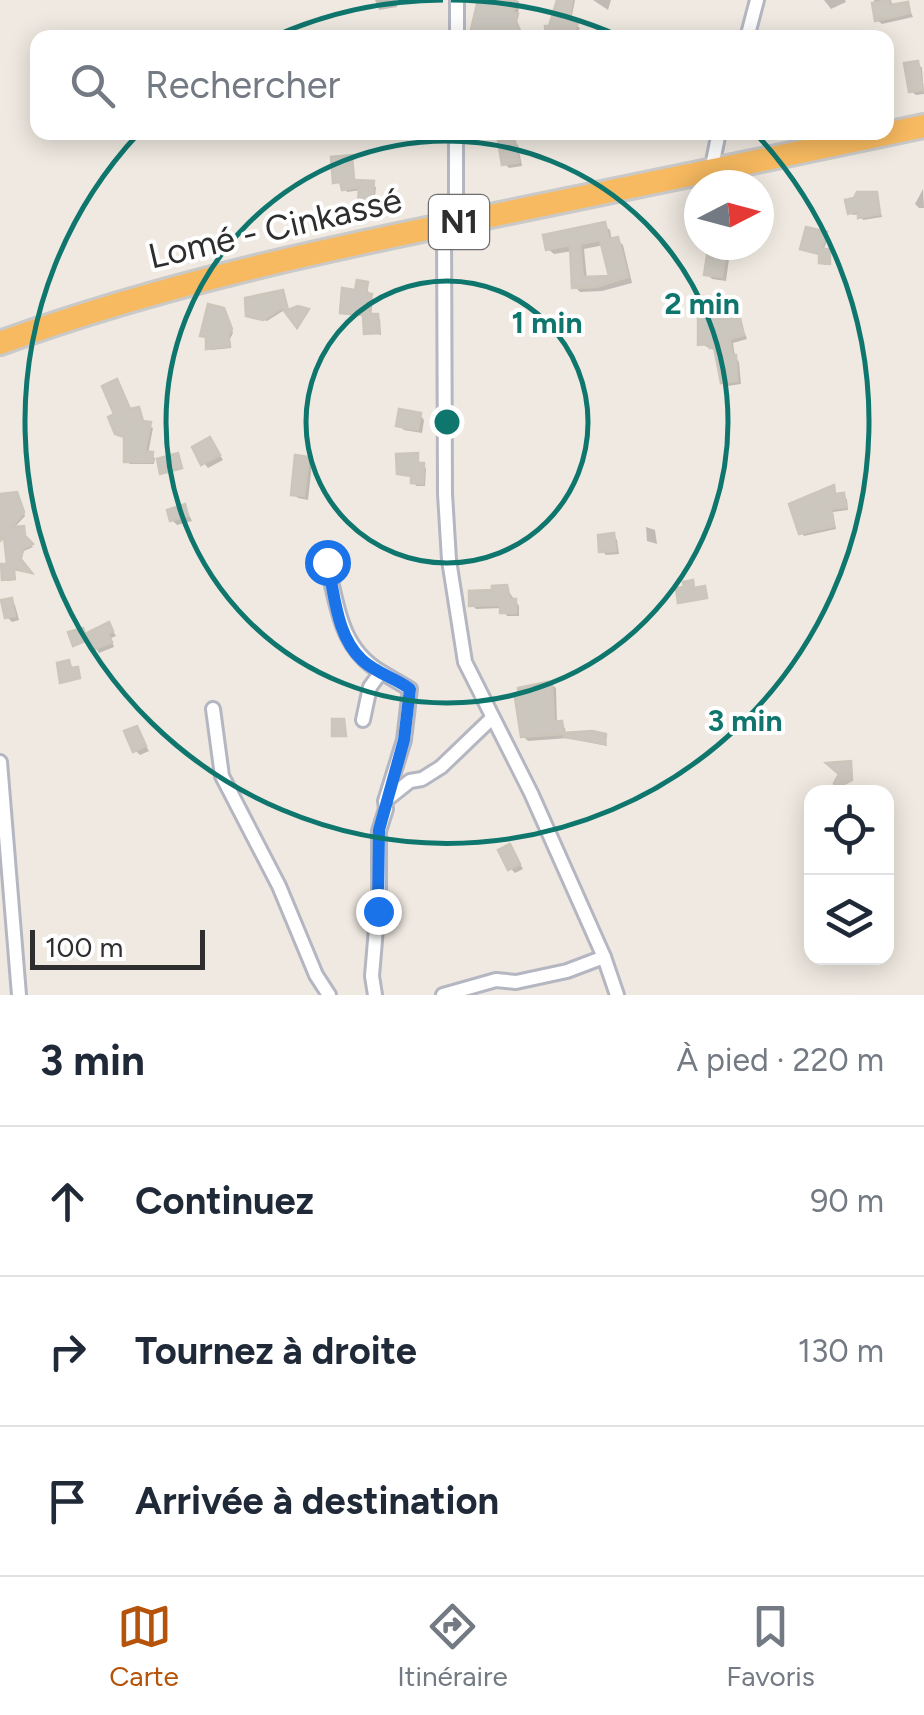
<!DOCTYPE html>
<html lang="fr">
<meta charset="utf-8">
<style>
:root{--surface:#fff;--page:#f2f2f3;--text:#1f2937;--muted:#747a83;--line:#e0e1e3;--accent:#b45309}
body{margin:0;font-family:Figtree,sans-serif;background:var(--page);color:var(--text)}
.controls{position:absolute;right:30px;bottom:30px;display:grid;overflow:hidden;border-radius:20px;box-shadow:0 5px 25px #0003}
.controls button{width:90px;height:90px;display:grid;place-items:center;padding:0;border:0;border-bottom:2px solid var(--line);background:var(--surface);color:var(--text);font:50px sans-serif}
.compass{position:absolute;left:684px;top:170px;width:90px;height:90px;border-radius:50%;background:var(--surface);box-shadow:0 5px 25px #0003;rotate:84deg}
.scale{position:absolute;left:30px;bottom:25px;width:175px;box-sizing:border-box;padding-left:10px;border:5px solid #2e2e2e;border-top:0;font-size:28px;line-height:35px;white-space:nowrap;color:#2e2e2e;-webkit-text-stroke:8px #fff;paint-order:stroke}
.stop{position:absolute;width:30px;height:30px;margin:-22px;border:8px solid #1a73e8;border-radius:50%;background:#fff}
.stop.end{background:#1a73e8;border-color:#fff;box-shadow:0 2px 10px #0008}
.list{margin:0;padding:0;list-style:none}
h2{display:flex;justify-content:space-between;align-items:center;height:130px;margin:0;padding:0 40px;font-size:42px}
h2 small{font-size:32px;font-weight:400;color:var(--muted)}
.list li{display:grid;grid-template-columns:65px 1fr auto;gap:30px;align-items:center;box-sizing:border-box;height:150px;padding:0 40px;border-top:2px solid var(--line)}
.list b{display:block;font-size:38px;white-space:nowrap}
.list em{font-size:32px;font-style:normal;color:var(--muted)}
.icon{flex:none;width:55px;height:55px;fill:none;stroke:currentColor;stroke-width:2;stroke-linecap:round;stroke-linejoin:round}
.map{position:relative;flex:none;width:924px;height:995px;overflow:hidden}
.search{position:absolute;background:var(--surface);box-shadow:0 5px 25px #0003;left:30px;right:30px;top:30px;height:110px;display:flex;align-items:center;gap:25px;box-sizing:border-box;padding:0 35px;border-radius:20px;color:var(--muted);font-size:38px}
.sheet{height:580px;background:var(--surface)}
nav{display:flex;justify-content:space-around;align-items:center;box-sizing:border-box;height:140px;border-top:2px solid var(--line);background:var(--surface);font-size:28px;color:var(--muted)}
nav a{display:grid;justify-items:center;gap:5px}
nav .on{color:var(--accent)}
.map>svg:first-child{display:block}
.shadow{fill:#0003;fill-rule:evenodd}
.building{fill:#cbc7bf;stroke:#cbc5ba;stroke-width:2.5;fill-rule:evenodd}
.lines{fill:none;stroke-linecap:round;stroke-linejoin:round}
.minor-casing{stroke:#b4b7c1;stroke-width:18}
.trunk-casing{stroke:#c9c9c9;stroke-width:28}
.minor{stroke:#fff;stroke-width:12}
.trunk{stroke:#f8ba60;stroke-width:22}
.route{stroke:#1a73e8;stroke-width:12}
.ring{fill:none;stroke:#0f766e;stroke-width:5}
.labels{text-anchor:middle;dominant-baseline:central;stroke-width:8;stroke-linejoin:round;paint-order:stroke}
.shield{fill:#fff;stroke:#6d6d6d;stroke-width:2.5}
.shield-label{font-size:32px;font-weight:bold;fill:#2e2e2e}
.street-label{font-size:35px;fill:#2e2e2e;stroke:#fff}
.centre{fill:#0f766e;stroke:#fff;stroke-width:5}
.ring-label{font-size:30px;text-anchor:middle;font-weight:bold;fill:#0f766e;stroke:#fff;stroke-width:8;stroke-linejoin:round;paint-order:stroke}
</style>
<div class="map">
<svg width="924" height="995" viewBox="0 0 924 995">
<rect width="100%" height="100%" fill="#efe9e1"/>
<g class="shadow">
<path d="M375,0H396L397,7L379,10Z"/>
<path d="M481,0L519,1L518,18L511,38Z"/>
<path d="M556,0H575L571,21L580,28L574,38H526L533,33L548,36L557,7Z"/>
<path d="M593,0H611L608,10Z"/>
<path d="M824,0H845L846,2L831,9Z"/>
<path d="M874,0H891L893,7L907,4L913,17L882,24L877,20Z"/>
<path d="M918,64L922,68L924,94L916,95L911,91Z"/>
<path d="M513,140L518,145L522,166L509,168L505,164Z"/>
<path d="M351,157L356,182L376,187L374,206L361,202L362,190L347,192L343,184L335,181Z"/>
<path d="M923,189L924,208H919L915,204Z"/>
<path d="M876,195L882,217L863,220L860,214L853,215L850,212Z"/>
<path d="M604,225L610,230L612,241L617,240L623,245L632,283L602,291L580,292L575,287L573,251L554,254L548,249ZM604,245L613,279L587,280L584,249Z"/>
<path d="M825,234L828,237L823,252L831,254V265H824L821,255L802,248Z"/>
<path d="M725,254L729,259L726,281L712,279L707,274Z"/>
<path d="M367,284L369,296L373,299L371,316L380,319L381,335L367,332L366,316L342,312Z"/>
<path d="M282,293L288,312L286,309L267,321L248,315Z"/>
<path d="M226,314L233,333L230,339L231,348L211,350L208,338L203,335Z"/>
<path d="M738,316L747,339L733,343L735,357L739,362L741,384L728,386L724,381L718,352L701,344L712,318L715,322Z"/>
<path d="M138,409L144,424L153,428L148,454L155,458L154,464H130L127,461L126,438L117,433Z"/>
<path d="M420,415L424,420L422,433L404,430L399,425Z"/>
<path d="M210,440L223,460L208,468L204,463Z"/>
<path d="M417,455L420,465L426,468L425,486H416L413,478L399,473Z"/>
<path d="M308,459L312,464L308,500L298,498L293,494Z"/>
<path d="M834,488L838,496L847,499L848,510L833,512L836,529L804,536L801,532Z"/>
<path d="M17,491L25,516L13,529H23L26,540L33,547L24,551L21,562L30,573L15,570L16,580L7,581L4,579L10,566L7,541L0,539V512Z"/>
<path d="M185,507L192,521L177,525L172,520Z"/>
<path d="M646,527L655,530L657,544L647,541Z"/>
<path d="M614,536L617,540L619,554L606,555L602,551Z"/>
<path d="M506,588L519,606V616H507L502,608L476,609L472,605Z"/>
<path d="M11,600L15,605L19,620L12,622L7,617Z"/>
<path d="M109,625L116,636L111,638L114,647L99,653L91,640L75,644Z"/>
<path d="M551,684L556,688L557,724L565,728L566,735L605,736L607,746L568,738L528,741L523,736Z"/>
<path d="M136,729L149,751L140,755L135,750Z"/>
<path d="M510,847L523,869L515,873L510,868Z"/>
</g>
<g class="building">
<path d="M478,0H516L513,13L518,14L516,21L523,38H469Z"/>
<path d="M557,0H572L570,17L578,23L572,34L565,30L563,38H546L545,26H549Z"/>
<path d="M889,0L890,5L908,2L910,13L875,21L872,3Z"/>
<path d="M918,61L923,90L909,92L904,63Z"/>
<path d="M514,137L519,162L502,165L498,141Z"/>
<path d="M352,155L354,180L374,181L372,204L358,203L359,187L342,190L340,182L333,183L331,157Z"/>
<path d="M857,192H877L880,214L858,218V211L848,214L845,200L854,198Z"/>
<path d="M605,222L609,239L618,237L628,277L596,287L572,288L570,245L546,250L543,235ZM600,240L609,276L583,277L580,244Z"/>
<path d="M806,227L827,232L821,249H830V264L819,263V254L800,249Z"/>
<path d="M708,249L726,252L722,277L704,275Z"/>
<path d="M357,280L368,282L366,293L372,294L369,314H378L379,333L364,334L363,315L340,313L342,288L355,290Z"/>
<path d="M283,290L288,310L298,306L309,309L297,328L282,308L263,320L246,316L245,298Z"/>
<path d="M208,304L224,308L232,329L228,335L230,346L206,349V337L200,336Z"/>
<path d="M739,314L744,335L730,339L732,355H736L737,381L721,383L714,347L710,348L709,344L698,345V316H713V320Z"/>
<path d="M117,379L130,409L139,407L143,421L151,422L145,451L153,452L152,462H124V437L115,434L108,417L114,414L102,386Z"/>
<path d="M399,409L421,413L418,430L396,426Z"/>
<path d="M210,437L220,455L201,465L192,447Z"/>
<path d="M178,453L182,468L160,474L157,459Z"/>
<path d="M418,453V463H424L423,484L411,483V476L397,474L396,454Z"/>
<path d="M295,455L309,457L304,496L291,495Z"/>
<path d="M834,485L835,494L844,493L846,507L831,509L834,526L799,534L789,504Z"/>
<path d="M17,492L24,512L12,527L24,526L25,536L33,544L23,549L20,558L32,573L14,569V579L2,580L1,564H7L4,537L0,541V494Z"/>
<path d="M185,504L188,516L170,521L167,510Z"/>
<path d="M614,533L616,551L599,552L598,535Z"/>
<path d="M693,580L694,588L705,586L707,598L678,603L676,588L684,587L683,582Z"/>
<path d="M507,585L510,599H516V613H500V605L469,606V591L492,590V586Z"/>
<path d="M12,598L15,616L5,618L1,600Z"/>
<path d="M109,622L113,631L108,634L112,642L93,650L85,634Z"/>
<path d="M83,628L87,640L73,646L68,632Z"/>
<path d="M69,660L71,668L78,667L80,678L60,683L57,663Z"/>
<path d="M552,681L554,722L562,721L564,734L521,737L515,698L519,697L518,688Z"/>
<path d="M332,719H344L346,736H332Z"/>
<path d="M137,726L146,746L133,752L124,731Z"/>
<path d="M592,731L606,734L605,744L564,737V733Z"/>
<path d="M851,761L852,780L836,788L834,783L839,774L826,763Z"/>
<path d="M510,844L520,864L508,870L498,850Z"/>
</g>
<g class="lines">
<g class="minor-casing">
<g id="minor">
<path d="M457,38V0"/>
<path d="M747,38L757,0"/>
<path d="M711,171L719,132"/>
<path d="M456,223V132"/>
<path d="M444,224L445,494L449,560L465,662L531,793L604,957L617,995"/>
<path d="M327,562C337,605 340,648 381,672"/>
<path d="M213,709L222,776L279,886L316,975L329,995"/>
<path d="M363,720L370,687L381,672L410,689L404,740L386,798"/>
<path d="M0,762L19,995"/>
<path d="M375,995L372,976L379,893V831L386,809L385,801L410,781L422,779L441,767L492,718"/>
<path d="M443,995L496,980L516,982L567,971L604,957"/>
</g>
</g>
<g class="trunk-casing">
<path id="trunk" d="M0,343C162,284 331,248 500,214C641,185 783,156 924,126"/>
</g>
<use href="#minor" class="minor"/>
<use href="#trunk" class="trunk"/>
</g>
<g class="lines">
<path class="route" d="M327,562C335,594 336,636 362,660C376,673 395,678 410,689L404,740L379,830L378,911"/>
</g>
<g class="ring">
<circle cx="447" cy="422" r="141"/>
<circle cx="447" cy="422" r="281"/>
<path d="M275 36A422 422 0 0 1 443 0M451 0A422 422 0 0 1 619 36M756 134A422 422 0 1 1 138 134"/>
</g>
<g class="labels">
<rect class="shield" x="429" y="195" width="60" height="54" rx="8"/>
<g class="shield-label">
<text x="459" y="222">N1</text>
</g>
<g class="street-label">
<text transform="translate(275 228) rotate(-13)">Lomé - Cinkassé</text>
</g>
</g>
<circle cx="447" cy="422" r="15" class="centre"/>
<g class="ring-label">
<text x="702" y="314">2 min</text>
<text x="547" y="333">1 min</text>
<text x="745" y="731">3 min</text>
</g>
</svg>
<div class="controls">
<button><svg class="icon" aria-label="locate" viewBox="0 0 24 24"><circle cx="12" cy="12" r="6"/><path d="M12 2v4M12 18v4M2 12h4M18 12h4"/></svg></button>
<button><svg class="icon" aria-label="layers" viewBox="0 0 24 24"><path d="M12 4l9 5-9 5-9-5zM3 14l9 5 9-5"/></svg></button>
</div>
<svg class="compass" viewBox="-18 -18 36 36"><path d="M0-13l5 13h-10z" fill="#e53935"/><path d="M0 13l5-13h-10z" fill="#747a83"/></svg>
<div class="scale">100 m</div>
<div class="stop" style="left:327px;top:562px"></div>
<div class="stop end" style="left:378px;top:911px"></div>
<div class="search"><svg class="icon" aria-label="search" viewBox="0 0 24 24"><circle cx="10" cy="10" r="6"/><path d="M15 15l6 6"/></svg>Rechercher</div>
</div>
<section class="sheet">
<h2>3 min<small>À pied · 220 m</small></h2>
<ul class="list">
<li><svg class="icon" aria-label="ahead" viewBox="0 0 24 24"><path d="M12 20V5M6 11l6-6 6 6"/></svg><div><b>Continuez</b></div><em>90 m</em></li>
<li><svg class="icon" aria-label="right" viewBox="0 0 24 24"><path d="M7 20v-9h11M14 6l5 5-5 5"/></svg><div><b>Tournez à droite</b></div><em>130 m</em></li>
<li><svg class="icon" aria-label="arrive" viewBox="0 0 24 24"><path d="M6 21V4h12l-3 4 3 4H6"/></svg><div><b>Arrivée à destination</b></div></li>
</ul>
</section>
<nav>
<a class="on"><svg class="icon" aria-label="map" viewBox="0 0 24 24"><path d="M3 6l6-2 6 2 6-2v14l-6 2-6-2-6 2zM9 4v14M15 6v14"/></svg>Carte</a>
<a><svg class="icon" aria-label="directions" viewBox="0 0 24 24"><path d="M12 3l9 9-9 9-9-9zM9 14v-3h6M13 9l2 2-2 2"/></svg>Itinéraire</a>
<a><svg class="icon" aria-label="saved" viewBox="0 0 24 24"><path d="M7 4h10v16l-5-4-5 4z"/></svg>Favoris</a>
</nav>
